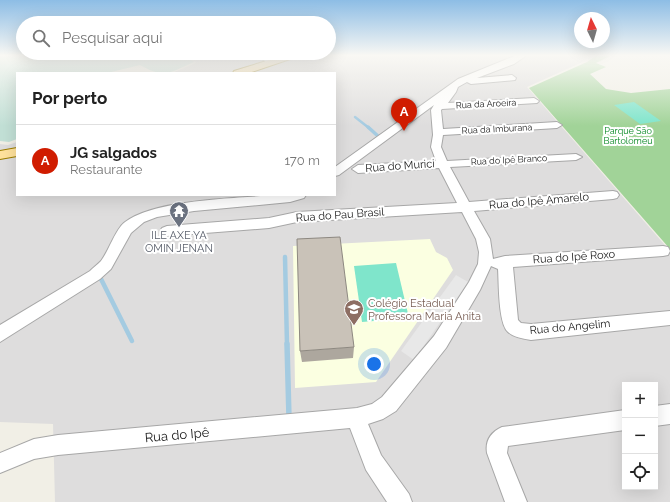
<!DOCTYPE html>
<html lang="pt">
<meta charset="utf-8">
<style>
:root{--surface:#fff;--page:#f6f6f6;--text:#222;--muted:#767676;--line:#e0e0e0;--accent:#d01c00}
body{margin:0;font-family:Raleway,sans-serif;background:var(--page);color:var(--text)}
.controls{position:absolute;right:12px;bottom:12px;display:grid;overflow:hidden;border-radius:0px;box-shadow:0 4px 16px #0002}
.controls button{width:36px;height:36px;display:grid;place-items:center;padding:0;border:0;border-bottom:1px solid var(--line);background:var(--surface);color:var(--text);font:20px sans-serif}
.compass{position:absolute;left:574px;top:12px;width:36px;height:36px;border-radius:50%;background:var(--surface);box-shadow:0 4px 16px #0002;rotate:355deg}
.you{position:absolute;left:374px;top:364px;width:14px;height:14px;margin:-10px;border:3px solid #fff;border-radius:50%;background:#1a73e8;box-shadow:0 0 0 6px #1a73e833}
.badge{display:grid;place-items:center;width:26px;height:26px;border-radius:50%;background:var(--accent);color:#fff;font-size:13px;font-weight:700}
.pin{position:absolute;translate:-50% -33px;filter:drop-shadow(0 1px 2px #0008)}
.pin::after{content:'';position:absolute;top:21px;width:14px;height:12px;background:inherit;clip-path:polygon(0 0,100% 0,50% 100%)}
.list{margin:0;padding:0;list-style:none}
h2{display:flex;justify-content:space-between;align-items:center;height:52px;margin:0;padding:0 16px;font-size:17px}
h2 small{font-size:13px;font-weight:400;color:var(--muted)}
.list li{display:grid;grid-template-columns:26px 1fr auto;gap:12px;align-items:center;box-sizing:border-box;height:72px;padding:0 16px;border-top:1px solid var(--line)}
.list b{display:block;font-size:15px;white-space:nowrap}
.list p{margin:0;font-size:13px;white-space:nowrap;color:var(--muted)}
.list em{font-size:13px;font-style:normal;color:var(--muted)}
.icon{flex:none;width:22px;height:22px;fill:none;stroke:currentColor;stroke-width:2;stroke-linecap:round;stroke-linejoin:round}
.map{position:relative;flex:none;width:670px;height:502px;overflow:hidden}
.search{position:absolute;background:var(--surface);box-shadow:0 4px 16px #0002;left:16px;top:16px;width:320px;height:44px;display:flex;align-items:center;gap:10px;box-sizing:border-box;padding:0 14px;border-radius:22px;color:var(--muted);font-size:15px}
.panel{position:absolute;background:var(--surface);box-shadow:0 4px 16px #0002;left:16px;top:72px;width:320px;height:124px;border-radius:0px}
.map>svg:first-child{display:block}
.residential{fill:#dedddd;fill-rule:evenodd}
.education{fill:#fbffe1}
.forest{fill:#a1d398}
.wetland{fill:#c2e0d6}
.pitch{fill:#7fe5cb}
.parking{fill:#e8e8e8}
.lines{fill:none;stroke-linecap:round;stroke-linejoin:round}
.stream-far3{stroke:#a4cbe1;stroke-width:2.5}
.stream-far2{stroke:#a4cbe1;stroke-width:3.5}
.stream-far1{stroke:#a4cbe1;stroke-width:4.5}
.stream{stroke:#a4cbe1;stroke-width:5.5}
.minor-casing{stroke:#a7a7a7;stroke-width:2}
.major-casing{stroke:#9c7d00;stroke-width:2}
.minor{fill:#fff;fill-rule:evenodd}
.major{fill:#ffe29d;fill-rule:evenodd}
.wall{fill:#ada79e}
.building{fill:#c9c2b8;stroke:#8d8881}
.labels{text-anchor:middle;dominant-baseline:central;stroke-width:4;stroke-linejoin:round;paint-order:stroke}
.far-street-label{font-size:9px;fill:#202020;stroke:#fff}
.far-park-label{font-size:9px;fill:#058721;stroke:#fff}
.street-label{font-size:11px;fill:#202020;stroke:#fff}
.worship-label{font-size:11px;fill:#5b616d;stroke:#fff}
.education-label{font-size:11px;fill:#785e54;stroke:#fff;text-anchor:start}
.near-street-label{font-size:13px;fill:#202020;stroke:#fff}
</style>
<div class="map">
<svg width="670" height="502" viewBox="0 0 670 502">
<rect width="100%" height="100%" fill="#f1efe6"/>
<path class="residential" d="M189,55H598L527,87L670,251V502H55L53,424L0,422V144L8,145L17,142V195H335V73H172L196,63ZM625,385H655V487H625Z"/>
<path class="education" d="M430,239L436,252L447,258L453,270L376,382L295,388L293,246Z"/>
<path class="forest" d="M597,55H612L596,63L606,67L590,74L606,89L631,93L670,89V249L529,88L587,62Z"/>
<path class="wetland" d="M0,55H186L194,62C169,73 165,79 140,65L107,73H17V139L9,142L0,141Z"/>
<g class="pitch">
<path d="M634,102L661,121L640,124L614,105Z"/>
<path d="M396,263L409,318L362,322L354,266Z"/>
</g>
<path class="parking" d="M456,275L468,282L414,360L401,351Z"/>
<g class="lines">
<path class="stream-far3" d="M355,117L369,128"/>
<path class="stream-far2" d="M368,127L379,137"/>
<g class="stream-far1">
<path d="M285,257L287,345"/>
<path d="M101,279L132,341"/>
</g>
<path class="stream" d="M287,344L289,418"/>
<g class="minor-casing">
<g id="minor">
<path d="M258,55H267L276,63L269,65Z"/>
<path d="M517,55H527L514,64L477,78L512,75L516,78L515,80L471,84L467,82L458,87L456,92L448,103L534,98L539,101L537,103L442,109L441,110L443,129L557,122L562,125L557,128L443,135L441,147L447,161L576,154L582,157L576,160L450,167L469,202L613,191L617,192L619,195L617,198L613,199L474,211L490,239L493,259L505,256L663,246L668,247L670,251L668,255L663,256L513,267L518,320L521,323L531,324L670,311V325L531,340C524,339 513,337 508,332C498,323 499,282 498,269L491,266L480,290L446,348L396,411L383,419L368,424L381,455L409,494L412,502H387L366,470L350,428L58,455L34,459L0,473V453L34,439L58,435L357,408L372,404L382,397L434,336L469,282L478,264L479,252L476,239L462,212L297,222L269,228L167,236L162,234L160,231L162,228L167,226L269,218L297,212L457,203L439,168L358,173L352,169L358,165L436,161L431,147L433,135L431,110L434,105L339,175L335,176V167L458,79Z"/>
<path d="M277,195H306L304,198L290,202L194,211L157,217L144,222L131,233L111,269L100,279L0,342V325L90,271C93,268 98,264 101,261C109,250 113,236 121,226C145,199 241,198 277,195Z"/>
<path d="M670,404V424L655,426V406Z"/>
<path d="M625,410V430L508,446L507,453L527,502H505L487,453C485,441 491,432 502,427Z"/>
</g>
</g>
<g class="major-casing">
<g id="major">
<path d="M286,55H302L249,73H233L234,71Z"/>
<path d="M17,148V156L0,159V151Z"/>
</g>
</g>
<use href="#minor" class="minor"/>
<use href="#major" class="major"/>
</g>
<path class="wall" d="M354,347L353,358L302,362L300,351Z"/>
<path class="building" d="M340,237L354,347L300,351L297,239Z"/>
<linearGradient id="sky" x2="0" y2="1"><stop stop-color="#8dbde5"/><stop offset="0.44" stop-color="#f9f8f4"/><stop offset="1" stop-color="#f9f8f4" stop-opacity="0"/></linearGradient>
<rect width="670" height="126" fill="url(#sky)"/>
<defs>
<g id="temple-pin" transform="scale(1)"><path d="M0 17L-7.5 6A9.5 9.5 0 1 1 7.5 6Z" fill="#6b7280" stroke="#fff"/><path d="M0-6L5-2H3V0L6.5 2.5H4V6H1.5V3h-3V6H-4V2.5H-6.5L-3 0V-2H-5Z" fill="#fff"/></g>
<g id="school-pin" transform="scale(1)"><path d="M0 17L-7.5 6A9.5 9.5 0 1 1 7.5 6Z" fill="#8d6e63" stroke="#fff"/><path d="M0-5L7-2L0 1L-7-2ZM-4 1L0 2.5L4 1V4Q0 6-4 4Z" fill="#fff"/></g>
</defs>
<g fill-rule="evenodd">
<use href="#temple-pin" x="179" y="211"/>
<use href="#school-pin" x="354" y="309"/>
</g>
<g class="labels">
<g class="far-street-label">
<text transform="translate(486 104) rotate(-3)">Rua da Aroeira</text>
<text transform="translate(497 129) rotate(-3)">Rua da Imburana</text>
<text transform="translate(509 160) rotate(-3)">Rua do Ipê Branco</text>
</g>
<g class="far-park-label">
<text x="628" y="131">Parque São<tspan x="628" dy="10">Bartolomeu</tspan></text>
</g>
<g class="street-label">
<text transform="translate(400 166) rotate(-4)">Rua do Murici</text>
<text transform="translate(539 201) rotate(-5)">Rua do Ipê Amarelo</text>
<text transform="translate(340 215) rotate(-4)">Rua do Pau Brasil</text>
<text transform="translate(574 257) rotate(-4)">Rua do Ipê Roxo</text>
<text transform="translate(570 327) rotate(-5)">Rua do Angelim</text>
</g>
<g class="worship-label">
<text x="179" y="235">ILE AXE YA<tspan x="179" dy="13">OMIN JENAN</tspan></text>
</g>
<g class="education-label">
<text x="368" y="303">Colégio Estadual<tspan x="368" dy="13">Professora Maria Anita</tspan></text>
</g>
<g class="near-street-label">
<text transform="translate(177 435) rotate(-5)">Rua do Ipê</text>
</g>
</g>
</svg>
<div class="controls">
<button>+</button>
<button>−</button>
<button><svg class="icon" aria-label="locate" viewBox="0 0 24 24"><circle cx="12" cy="12" r="6"/><path d="M12 2v4M12 18v4M2 12h4M18 12h4"/></svg></button>
</div>
<svg class="compass" viewBox="-18 -18 36 36"><path d="M0-13l5 13h-10z" fill="#e53935"/><path d="M0 13l5-13h-10z" fill="#767676"/></svg>
<div class="you"></div>
<div class="pin badge" style="left:404px;top:131px">A</div>
<div class="search"><svg class="icon" aria-label="search" viewBox="0 0 24 24"><circle cx="10" cy="10" r="6"/><path d="M15 15l6 6"/></svg>Pesquisar aqui</div>
<section class="panel">
<h2>Por perto<small></small></h2>
<ul class="list">
<li><span class="badge">A</span><div><b>JG salgados</b><p>Restaurante</p></div><em>170 m</em></li>
</ul>
</section>
</div>
